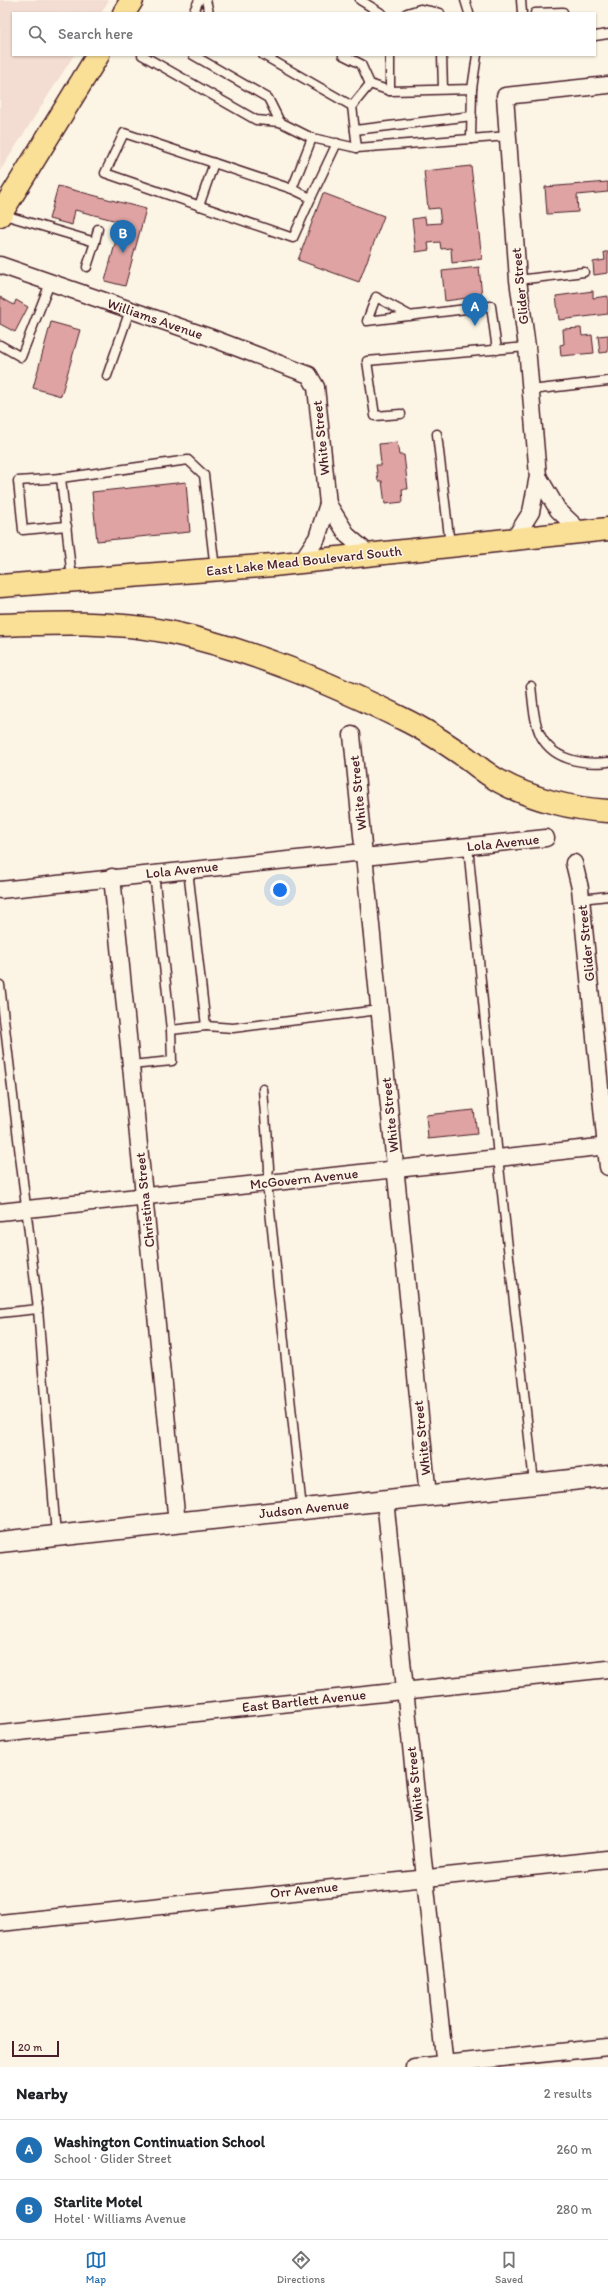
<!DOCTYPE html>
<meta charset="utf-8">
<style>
:root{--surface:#fff;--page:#f6f6f6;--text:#202124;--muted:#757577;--line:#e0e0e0;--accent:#1f6fb2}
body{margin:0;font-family:Itim,sans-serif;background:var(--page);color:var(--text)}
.scale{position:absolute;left:12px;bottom:10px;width:47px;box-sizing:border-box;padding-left:4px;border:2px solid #4a1f2b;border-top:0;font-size:11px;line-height:14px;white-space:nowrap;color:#4a1f2b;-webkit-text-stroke:3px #fcf5e5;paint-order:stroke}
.you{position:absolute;left:280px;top:890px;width:14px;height:14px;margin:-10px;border:3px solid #fff;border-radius:50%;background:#1a73e8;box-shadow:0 0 0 6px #1a73e833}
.badge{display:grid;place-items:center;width:26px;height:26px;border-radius:50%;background:var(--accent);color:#fff;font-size:13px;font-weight:700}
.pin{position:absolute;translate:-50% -33px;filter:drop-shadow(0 1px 2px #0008)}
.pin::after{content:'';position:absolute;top:21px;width:14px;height:12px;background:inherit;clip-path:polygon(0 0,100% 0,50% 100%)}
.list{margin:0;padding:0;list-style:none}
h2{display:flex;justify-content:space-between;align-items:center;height:52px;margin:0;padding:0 16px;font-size:17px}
h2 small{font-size:13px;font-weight:400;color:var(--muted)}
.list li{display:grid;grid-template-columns:26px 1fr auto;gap:12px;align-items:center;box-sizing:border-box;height:60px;padding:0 16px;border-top:1px solid var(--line)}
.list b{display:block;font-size:15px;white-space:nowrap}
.list p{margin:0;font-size:13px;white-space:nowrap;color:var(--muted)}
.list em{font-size:13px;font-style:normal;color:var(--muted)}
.icon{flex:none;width:22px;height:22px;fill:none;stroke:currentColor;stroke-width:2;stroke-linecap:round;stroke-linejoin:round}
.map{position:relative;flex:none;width:608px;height:2067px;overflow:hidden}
.search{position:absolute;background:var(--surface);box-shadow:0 1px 3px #0004;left:12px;right:12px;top:12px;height:44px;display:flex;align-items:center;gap:10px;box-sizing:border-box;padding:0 14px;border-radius:0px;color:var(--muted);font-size:15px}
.sheet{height:172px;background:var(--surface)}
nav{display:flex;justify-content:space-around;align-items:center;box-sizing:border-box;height:56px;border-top:1px solid var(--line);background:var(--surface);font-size:11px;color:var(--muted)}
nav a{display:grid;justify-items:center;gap:2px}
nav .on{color:var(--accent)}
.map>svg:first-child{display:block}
.built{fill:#f3dcd1}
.building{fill:#dea3a2;stroke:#4a1f2b}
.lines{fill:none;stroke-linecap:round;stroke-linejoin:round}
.service-casing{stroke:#4a1f2b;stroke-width:11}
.minor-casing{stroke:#4a1f2b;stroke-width:19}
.tertiary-casing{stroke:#4a1f2b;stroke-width:23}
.primary-casing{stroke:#4a1f2b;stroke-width:25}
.service{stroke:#fcf5e5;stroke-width:8}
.minor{stroke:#fcf5e5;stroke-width:16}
.tertiary{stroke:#fcf5e5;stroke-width:20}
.primary{stroke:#fadf96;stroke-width:22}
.labels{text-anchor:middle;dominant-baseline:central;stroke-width:3;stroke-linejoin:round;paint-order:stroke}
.street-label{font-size:14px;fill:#4a1f2b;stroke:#fcf5e5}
</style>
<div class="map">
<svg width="608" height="2067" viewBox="0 0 608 2067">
<rect width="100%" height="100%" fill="#fcf5e5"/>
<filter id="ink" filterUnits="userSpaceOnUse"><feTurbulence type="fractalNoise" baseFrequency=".025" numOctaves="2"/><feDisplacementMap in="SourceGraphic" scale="8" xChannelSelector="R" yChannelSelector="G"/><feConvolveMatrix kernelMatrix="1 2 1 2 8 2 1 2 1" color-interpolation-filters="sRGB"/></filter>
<g filter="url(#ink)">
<path class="built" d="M0,0H109L101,13H13V55H74L0,171Z"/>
<g class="building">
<path d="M471,166L482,259L452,263L451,248L441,249L440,242L428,243L429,250L416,252L412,219L425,217L426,224L441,223L439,208L428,209L424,171Z"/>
<path d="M608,182V192L577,195L578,212L547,214L545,187Z"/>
<path d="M58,186L146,209L125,286L105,281L121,222L75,210L72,225L49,219Z"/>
<path d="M323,193L384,216L359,282L298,260Z"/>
<path d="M604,252H608V273L594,275L593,262L605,260Z"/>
<path d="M479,267L482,296L445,301L442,271Z"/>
<path d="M593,291V298L608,296V314L559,320L556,296Z"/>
<path d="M0,297L14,305L16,300L28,307L15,332L0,324Z"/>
<path d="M51,322L80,330L61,396L33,388Z"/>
<path d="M581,328L582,336L592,335L594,353L561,356L560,345L564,344L563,329Z"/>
<path d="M608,335V352L600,353L598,336Z"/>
<path d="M397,442L399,455H404L408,489H402L403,502L385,504L382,481H378L376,465H381L379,444Z"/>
<path d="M186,482L190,532L97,541L92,492Z"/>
<path d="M474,1110L477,1134L428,1139L426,1115Z"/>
</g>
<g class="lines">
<g class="service-casing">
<g id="service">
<path d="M206,0L209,13"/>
<path d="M360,0L381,13"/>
<path d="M465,0L469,13"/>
<path d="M521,0L522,13"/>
<path d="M193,13L199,0"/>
<path d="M407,13L420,9L440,13"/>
<path d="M535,13L563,12"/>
<path d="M595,36L608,34"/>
<path d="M142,55L256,120L280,122L312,138L357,148L508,136"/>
<path d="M193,55L268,98L280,122"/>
<path d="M263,55L352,106L370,84L390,91L472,89L477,55"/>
<path d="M343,55L361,64L370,84"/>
<path d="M390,55V91"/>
<path d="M442,55L443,89"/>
<path d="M352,106L357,148"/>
<path d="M355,130L472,116"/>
<path d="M124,133L292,189L311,198L293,238L105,173Z"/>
<path d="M471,139L472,89"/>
<path d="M292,189L312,138"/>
<path d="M311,198L337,143"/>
<path d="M199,206L214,163"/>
<path d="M1,214L95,242L87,267"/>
<path d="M95,242L98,229"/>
<path d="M518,280L584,272"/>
<path d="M411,316L376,297L367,321L491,306L497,350"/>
<path d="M0,345L21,357L50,283"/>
<path d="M107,376L130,310"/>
<path d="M531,390L608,381"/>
<path d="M401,414L375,416L367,361L527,347"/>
<path d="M437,434L450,545"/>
<path d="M61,478L18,481L23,530L67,526"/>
<path d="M72,579L61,478L188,460L204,475L215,569"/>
<path d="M531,686C533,701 533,718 539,732C550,760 583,765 608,762"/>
<path d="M468,846L498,1157L534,1483"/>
<path d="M154,873L171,1030L206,1026L188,870"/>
<path d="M581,899L608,896"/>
<path d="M0,985L38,1309L0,1313"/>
<path d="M206,1026L233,1028L379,1010"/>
<path d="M131,1065L172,1061L171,1030"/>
<path d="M263,1089L269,1168L267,1183L302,1509"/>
<path d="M38,1309L56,1535"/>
</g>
</g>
<g class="minor-casing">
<g id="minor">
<path d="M0,265L209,337L309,375L316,387L328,504L317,538L301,562"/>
<path d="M538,476L558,510L581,532"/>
<path d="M328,504L348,536L369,554"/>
<path d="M514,539L531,512L538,476L527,347L518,280L505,96L608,85"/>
<path d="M352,735L428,1496"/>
<path d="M364,857L546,838"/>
<path d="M574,863L580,888L608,1167"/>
<path d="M112,877L177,1523"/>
<path d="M0,890L364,852"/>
<path d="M0,1212L608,1146"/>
<path d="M385,1500L445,2067"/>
<path d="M0,1734L608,1669"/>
<path d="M0,1923L608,1859"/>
<path d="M414,2067L608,2047"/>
</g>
</g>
<g class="tertiary-casing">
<path id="tertiary" d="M0,1542L608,1476"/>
</g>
<g class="primary-casing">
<g id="primary">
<path d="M124,13L132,0"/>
<path d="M0,215L98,55"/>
<path d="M0,586L273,565L608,529"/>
<path d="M0,625C56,623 114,621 169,632C252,650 328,682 403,719C426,730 447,744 467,758C477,766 488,775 499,781C531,799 572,809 608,811"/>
</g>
</g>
<use href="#service" class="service"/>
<use href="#minor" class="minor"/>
<use href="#tertiary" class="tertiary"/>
<use href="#primary" class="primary"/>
</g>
</g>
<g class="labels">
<g class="street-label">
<text transform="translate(520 286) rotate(-96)">Glider Street</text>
<text transform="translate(155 319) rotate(19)">Williams Avenue</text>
<text transform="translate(321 438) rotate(-96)">White Street</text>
<text transform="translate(304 561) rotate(-6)">East Lake Mead Boulevard South</text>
<text transform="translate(358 793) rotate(-96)">White Street</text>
<text transform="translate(503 843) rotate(-6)">Lola Avenue</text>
<text transform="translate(182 870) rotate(-6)">Lola Avenue</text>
<text transform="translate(586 943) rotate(-96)">Glider Street</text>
<text transform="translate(390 1115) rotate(-96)">White Street</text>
<text transform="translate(304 1179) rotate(-6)">McGovern Avenue</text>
<text transform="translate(145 1200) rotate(-96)">Christina Street</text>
<text transform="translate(422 1438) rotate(-96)">White Street</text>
<text transform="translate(304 1509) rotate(-6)">Judson Avenue</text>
<text transform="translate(304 1701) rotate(-6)">East Bartlett Avenue</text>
<text transform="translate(415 1784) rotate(-96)">White Street</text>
<text transform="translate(304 1890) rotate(-6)">Orr Avenue</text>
</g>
</g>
</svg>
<div class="scale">20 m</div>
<div class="you"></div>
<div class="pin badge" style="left:475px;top:326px">A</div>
<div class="pin badge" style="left:123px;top:253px">B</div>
<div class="search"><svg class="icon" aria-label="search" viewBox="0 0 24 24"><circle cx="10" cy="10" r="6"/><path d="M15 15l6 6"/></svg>Search here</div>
</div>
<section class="sheet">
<h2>Nearby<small>2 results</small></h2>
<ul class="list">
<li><span class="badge">A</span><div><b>Washington Continuation School</b><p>School · Glider Street</p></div><em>260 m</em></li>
<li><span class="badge">B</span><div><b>Starlite Motel</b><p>Hotel · Williams Avenue</p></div><em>280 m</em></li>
</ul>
</section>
<nav>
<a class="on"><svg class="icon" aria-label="map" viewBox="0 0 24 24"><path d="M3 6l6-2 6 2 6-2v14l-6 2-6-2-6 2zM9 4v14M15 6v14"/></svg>Map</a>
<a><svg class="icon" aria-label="directions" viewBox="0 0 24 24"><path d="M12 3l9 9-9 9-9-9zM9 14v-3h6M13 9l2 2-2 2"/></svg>Directions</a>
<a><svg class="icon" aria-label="saved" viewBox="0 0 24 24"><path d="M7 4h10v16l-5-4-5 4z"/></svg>Saved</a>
</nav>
